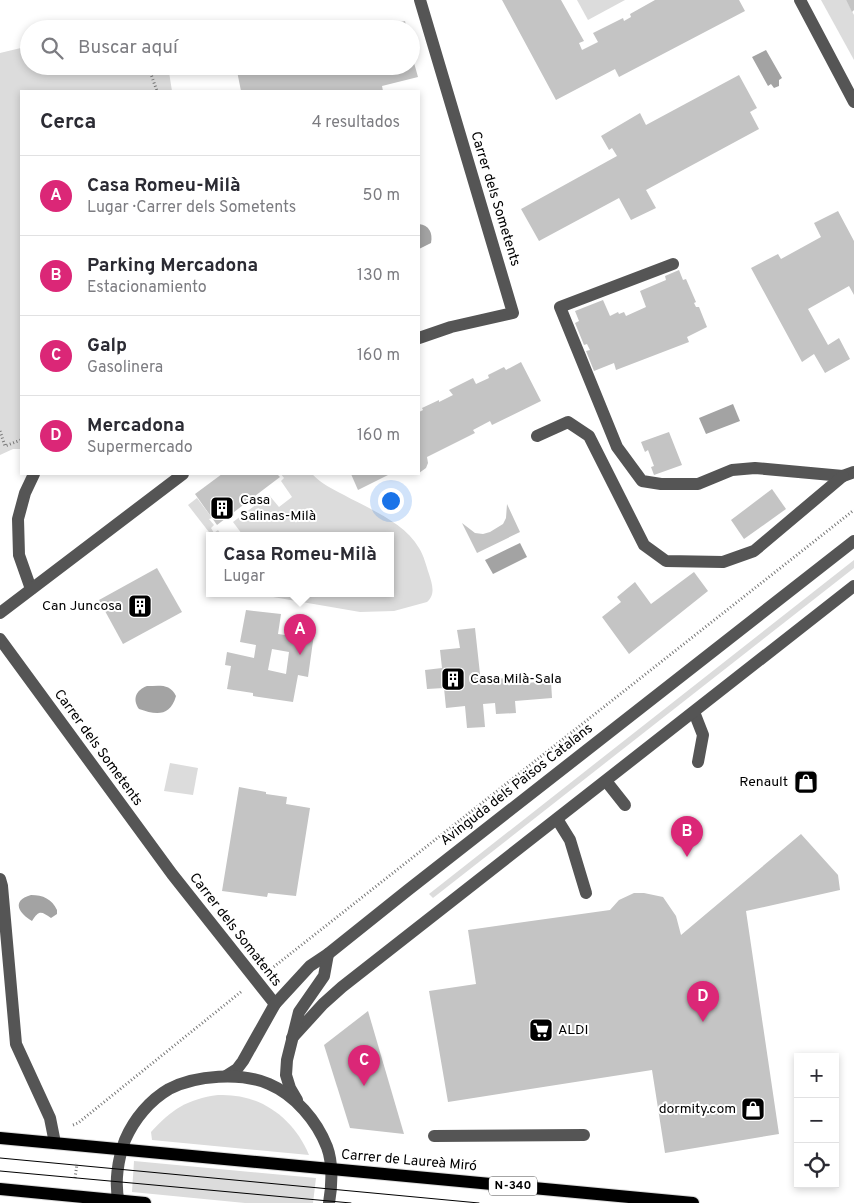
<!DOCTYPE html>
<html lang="es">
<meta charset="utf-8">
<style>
:root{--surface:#fff;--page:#f7f7f7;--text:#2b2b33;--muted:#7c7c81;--line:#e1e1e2;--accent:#db2777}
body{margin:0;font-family:Overpass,sans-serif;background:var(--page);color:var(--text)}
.controls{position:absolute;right:15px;bottom:15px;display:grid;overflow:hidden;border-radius:0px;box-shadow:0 2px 8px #0003}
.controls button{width:45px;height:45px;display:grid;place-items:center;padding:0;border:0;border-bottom:1px solid var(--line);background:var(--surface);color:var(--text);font:25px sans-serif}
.you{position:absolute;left:390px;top:500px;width:18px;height:18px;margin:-12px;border:4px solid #fff;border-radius:50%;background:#1a73e8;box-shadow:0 0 0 8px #1a73e833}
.badge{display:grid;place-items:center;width:32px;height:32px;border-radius:50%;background:var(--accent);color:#fff;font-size:16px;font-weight:700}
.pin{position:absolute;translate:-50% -41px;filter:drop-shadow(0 1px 2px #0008)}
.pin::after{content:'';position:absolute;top:26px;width:18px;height:15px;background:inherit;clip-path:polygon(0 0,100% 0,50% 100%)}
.popup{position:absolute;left:206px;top:532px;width:188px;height:65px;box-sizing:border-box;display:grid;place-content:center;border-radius:0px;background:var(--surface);filter:drop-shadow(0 1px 4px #0005);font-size:16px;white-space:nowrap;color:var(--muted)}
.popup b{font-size:19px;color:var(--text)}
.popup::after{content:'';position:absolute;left:50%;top:100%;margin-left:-10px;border:10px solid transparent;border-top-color:var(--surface)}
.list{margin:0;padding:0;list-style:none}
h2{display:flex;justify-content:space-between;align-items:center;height:65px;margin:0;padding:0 20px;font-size:21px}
h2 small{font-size:16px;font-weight:400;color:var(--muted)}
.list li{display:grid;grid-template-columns:32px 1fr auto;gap:15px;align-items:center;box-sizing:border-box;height:80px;padding:0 20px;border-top:1px solid var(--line)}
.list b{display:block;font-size:19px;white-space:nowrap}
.list p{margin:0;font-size:16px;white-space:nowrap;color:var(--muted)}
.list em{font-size:16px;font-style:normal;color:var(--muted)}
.icon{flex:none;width:28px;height:28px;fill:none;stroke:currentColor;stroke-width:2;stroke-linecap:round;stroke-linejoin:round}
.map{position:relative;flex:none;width:854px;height:1203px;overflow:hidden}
.search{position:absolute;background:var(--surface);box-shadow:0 2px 8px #0003;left:20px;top:20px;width:400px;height:55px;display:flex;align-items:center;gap:12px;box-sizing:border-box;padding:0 18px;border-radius:28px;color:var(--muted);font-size:19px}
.panel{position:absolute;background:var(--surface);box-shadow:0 2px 8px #0003;left:20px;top:90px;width:400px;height:385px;border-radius:0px}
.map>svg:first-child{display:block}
.green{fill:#dcdcdc}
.water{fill:#a3a3a3}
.building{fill:#c4c4c4;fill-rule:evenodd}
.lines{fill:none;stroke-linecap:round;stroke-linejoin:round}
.major-casing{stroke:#dbdbdb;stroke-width:14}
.path{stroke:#777;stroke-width:3;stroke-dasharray:1 2.5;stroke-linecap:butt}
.minor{stroke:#555;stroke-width:12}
.major{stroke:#000;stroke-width:12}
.tram{stroke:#000;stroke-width:1}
.labels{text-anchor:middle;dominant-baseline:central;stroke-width:4;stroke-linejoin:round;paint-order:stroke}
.shield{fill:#fff;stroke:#4c4c4c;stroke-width:1}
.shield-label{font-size:12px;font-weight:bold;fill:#000}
.street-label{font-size:14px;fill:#000;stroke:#fff}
.poi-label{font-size:14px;fill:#000;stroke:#fff;text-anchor:start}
</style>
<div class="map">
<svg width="854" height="1203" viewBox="0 0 854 1203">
<rect width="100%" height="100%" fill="#fff"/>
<g class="green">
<path d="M577,0H625L588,20Z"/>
<path d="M821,0H846L854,15V60Z"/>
<path d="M159,20L161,29H97L127,21Z"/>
<path d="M29,46V66H168L172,91H21V449H13L0,455V53Z"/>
<path d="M281,474H312C322,484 332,489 344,495C369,509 404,522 419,548C424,556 426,565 429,574C432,584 436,594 427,602L394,611L360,612L273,597L264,594H390V536H240L242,534L233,522L269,495L279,507L292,497L281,481L284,478Z"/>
<path d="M197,498L212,518L209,519L214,525L211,528L214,533L218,530L222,536H212L188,505Z"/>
<path d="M854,560V568L433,898L429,894Z"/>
<path d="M170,763L198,768L193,795L164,791Z"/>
<path d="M218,1095C259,1093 293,1117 309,1155L152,1140L151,1132C171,1110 187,1099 218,1095Z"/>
<path d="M134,1161L316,1178L313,1203H245L132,1192Z"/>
</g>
<g class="water">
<path d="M766,50L782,78L779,80V86L774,88L771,84L768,86L752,57Z"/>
<path d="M419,224C429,225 433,233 431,243L419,249Z"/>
<path d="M733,404L740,421L706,434L699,418Z"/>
<path d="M520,543L527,557L493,574L485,560Z"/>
<path d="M147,686C159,686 170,683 176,696C170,717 156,715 139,709C132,699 136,690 147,686Z"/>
<path d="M31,895C43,895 52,899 57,910V914L51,918C41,911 39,910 32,921C20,914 10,901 31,895Z"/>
</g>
<g class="building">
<path d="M502,0H561L584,41L579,43L582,50L598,42L593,33L623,18L624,21L631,17L630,14L655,0H739L745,11L619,77L615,69L556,100Z"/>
<path d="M846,0H854V10L852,12Z"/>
<path d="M405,21L407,29H373V28Z"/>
<path d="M411,52L418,77L382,86L383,91H241L236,66H411Z"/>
<path d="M739,75L757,108L750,112L759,129L646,190L656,208L631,220L619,198L539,241L521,209L617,156L612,148L609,150L601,136L640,113L646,125Z"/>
<path d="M838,211L854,241V295L849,286L808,309L828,345L839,338L850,359L825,373L814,354L802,362L751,268L778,254L781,259L821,237L814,223Z"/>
<path d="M679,270L683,280L686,279L696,302L694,303L696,307H699L707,327L687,337L689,342L616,370L614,363L594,371L586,351L590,350L587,344L584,345L575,323L579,321L575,311L603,300L610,316L618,312L619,314L624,312L626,316L646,307L640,291L666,280L665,276Z"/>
<path d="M521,362L541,401L492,425L490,421L473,430L475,433L427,457L428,463L426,468L419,473V412L423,410L422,408L439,400V402L453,395L449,390L473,378L476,384L489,378L488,375L504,367L506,370Z"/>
<path d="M669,432L682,465L654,475L651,467L654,466L648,450L645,452L641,442Z"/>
<path d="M222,474H277L280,477L217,525L195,494Z"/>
<path d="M351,474H390L358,490Z"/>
<path d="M772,489L786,509L744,539L731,520Z"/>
<path d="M507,504L520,532L477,553L462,523L475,533L483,534L490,532L503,524L506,518Z"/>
<path d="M157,568L182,612L123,644L99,600Z"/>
<path d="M694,572L708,591L629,654L602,617L621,602L617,597L635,582L651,604Z"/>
<path d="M246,610L281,614L278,634L285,635L287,623L315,627L308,677L298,675L293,702L253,696V693L227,689L231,666L225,665L227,652L254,658L256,645L240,642ZM272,649L289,652L286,674L268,670Z"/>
<path d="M475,628L481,683H493V679L512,678L513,684L551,681L552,698L515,701L516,713L496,714L495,703L483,704L485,727L467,728L465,706L446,708L444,688L427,689L425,670L442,668L440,650L460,648L457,630Z"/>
<path d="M239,787L266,792V794L287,797L286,804L310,808L296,896L268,893L267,897L222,891Z"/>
<path d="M801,834L838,875L840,890L746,911L779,1134L665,1153L652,1070L448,1102L429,991L476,984L468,930L610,910L619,900L634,893H644L663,897L676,916L681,935Z"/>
<path d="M368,1011L404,1134L350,1128L324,1045Z"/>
</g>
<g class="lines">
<g class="major-casing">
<g id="major">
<path d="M0,1138L693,1203"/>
<path d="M0,1189L145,1203"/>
</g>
</g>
<g class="path">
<path d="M148,66L157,91"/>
<path d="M0,431L5,446L21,440"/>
<path d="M271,969L854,510"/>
<path d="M73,1125L78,1123L242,991"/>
<path d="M75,1178L77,1164"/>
</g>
<g class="minor">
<path d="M800,0L854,102"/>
<path d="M673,264L560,307L617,447L642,481L661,484H698L732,470L755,468L843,476L854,472"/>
<path d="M419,338L451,327L513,313L420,0"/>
<path d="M537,436L568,422L589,436L644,545L666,561L723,562L754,551L843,476"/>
<path d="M31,589L19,555L18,519L25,493L34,474"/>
<path d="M0,613L183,474"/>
<path d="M0,639L172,874L275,1004"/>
<path d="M694,712L703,735L698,762"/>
<path d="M606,781L625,805"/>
<path d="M557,819L570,840L586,893"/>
<path d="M0,879L2,886L16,1044L50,1118L55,1143"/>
<path d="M292,1038L323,1004L342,987L854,586"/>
<path d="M226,1076L237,1069L243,1061L275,1004L310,966L328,954L408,890L854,541"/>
<path d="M297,1100L290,1088L286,1075L287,1060L299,1012L324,976L328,954"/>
<path d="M434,1136L584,1135"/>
<path d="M119,1203C114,1183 118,1159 125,1140C134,1119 150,1100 169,1089C196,1075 241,1072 269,1084C295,1095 317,1121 327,1147C333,1163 332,1186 329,1203"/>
</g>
<use href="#major" class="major"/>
<g class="tram">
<path d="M0,1158L479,1203"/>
<path d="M0,1171L351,1203"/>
</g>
</g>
<defs>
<g id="building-square" transform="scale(1.25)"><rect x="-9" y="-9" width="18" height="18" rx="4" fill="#000" stroke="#fff"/><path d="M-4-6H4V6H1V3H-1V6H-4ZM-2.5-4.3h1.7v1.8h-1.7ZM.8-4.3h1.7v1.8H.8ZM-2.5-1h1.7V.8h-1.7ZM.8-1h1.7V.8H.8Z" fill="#fff"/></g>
<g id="shop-square" transform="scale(1.25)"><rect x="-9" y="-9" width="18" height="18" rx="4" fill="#000" stroke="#fff"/><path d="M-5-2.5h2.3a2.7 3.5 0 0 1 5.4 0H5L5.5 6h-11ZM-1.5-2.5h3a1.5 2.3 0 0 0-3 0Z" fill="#fff"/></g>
<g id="supermarket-square" transform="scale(1.25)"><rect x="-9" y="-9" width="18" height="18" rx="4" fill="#000" stroke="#fff"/><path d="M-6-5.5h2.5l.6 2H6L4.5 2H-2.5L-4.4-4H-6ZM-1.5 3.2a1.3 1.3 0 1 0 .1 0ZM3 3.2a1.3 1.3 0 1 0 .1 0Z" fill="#fff"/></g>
</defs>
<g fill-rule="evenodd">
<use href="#building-square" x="222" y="508"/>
<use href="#building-square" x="140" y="606"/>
<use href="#building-square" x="453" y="679"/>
<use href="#shop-square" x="806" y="782"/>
<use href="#supermarket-square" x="541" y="1030"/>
<use href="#shop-square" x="753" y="1109"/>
</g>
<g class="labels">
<rect class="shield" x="489" y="1176.5" width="48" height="19" rx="4"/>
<g class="shield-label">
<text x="513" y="1186">N-340</text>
</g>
<g class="street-label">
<text transform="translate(495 199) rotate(73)">Carrer dels Sometents</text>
<text transform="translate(98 748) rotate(54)">Carrer dels Sometents</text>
<text transform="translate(517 785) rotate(-38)">Avinguda dels Països Catalans</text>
<text transform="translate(235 930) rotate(52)">Carrer dels Somatents</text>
<text transform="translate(409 1161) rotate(5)">Carrer de Laureà Miró</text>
</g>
<g class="poi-label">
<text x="240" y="500">Casa<tspan x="240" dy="16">Salinas-Milà</tspan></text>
<text x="122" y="606" text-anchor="end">Can Juncosa</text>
<text x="470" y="679">Casa Milà-Sala</text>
<text x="788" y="782" text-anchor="end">Renault</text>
<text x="558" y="1030">ALDI</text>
<text x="736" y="1109" text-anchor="end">dormity.com</text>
</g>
</g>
</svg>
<div class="controls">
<button>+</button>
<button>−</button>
<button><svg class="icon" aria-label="locate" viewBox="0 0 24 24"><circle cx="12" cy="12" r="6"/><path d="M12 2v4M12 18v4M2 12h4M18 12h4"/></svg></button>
</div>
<div class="you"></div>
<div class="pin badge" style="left:300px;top:655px">A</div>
<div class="popup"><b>Casa Romeu-Milà</b>Lugar</div>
<div class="pin badge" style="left:687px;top:857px">B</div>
<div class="pin badge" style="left:364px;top:1086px">C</div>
<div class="pin badge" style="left:703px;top:1022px">D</div>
<div class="search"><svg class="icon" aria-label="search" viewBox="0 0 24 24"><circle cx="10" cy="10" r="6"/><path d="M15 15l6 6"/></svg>Buscar aquí</div>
<section class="panel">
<h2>Cerca<small>4 resultados</small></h2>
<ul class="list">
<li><span class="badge">A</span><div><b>Casa Romeu-Milà</b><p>Lugar · Carrer dels Sometents</p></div><em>50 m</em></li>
<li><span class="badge">B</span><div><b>Parking Mercadona</b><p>Estacionamiento</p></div><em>130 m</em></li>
<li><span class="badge">C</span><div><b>Galp</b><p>Gasolinera</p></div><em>160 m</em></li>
<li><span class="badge">D</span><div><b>Mercadona</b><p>Supermercado</p></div><em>160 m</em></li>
</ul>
</section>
</div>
